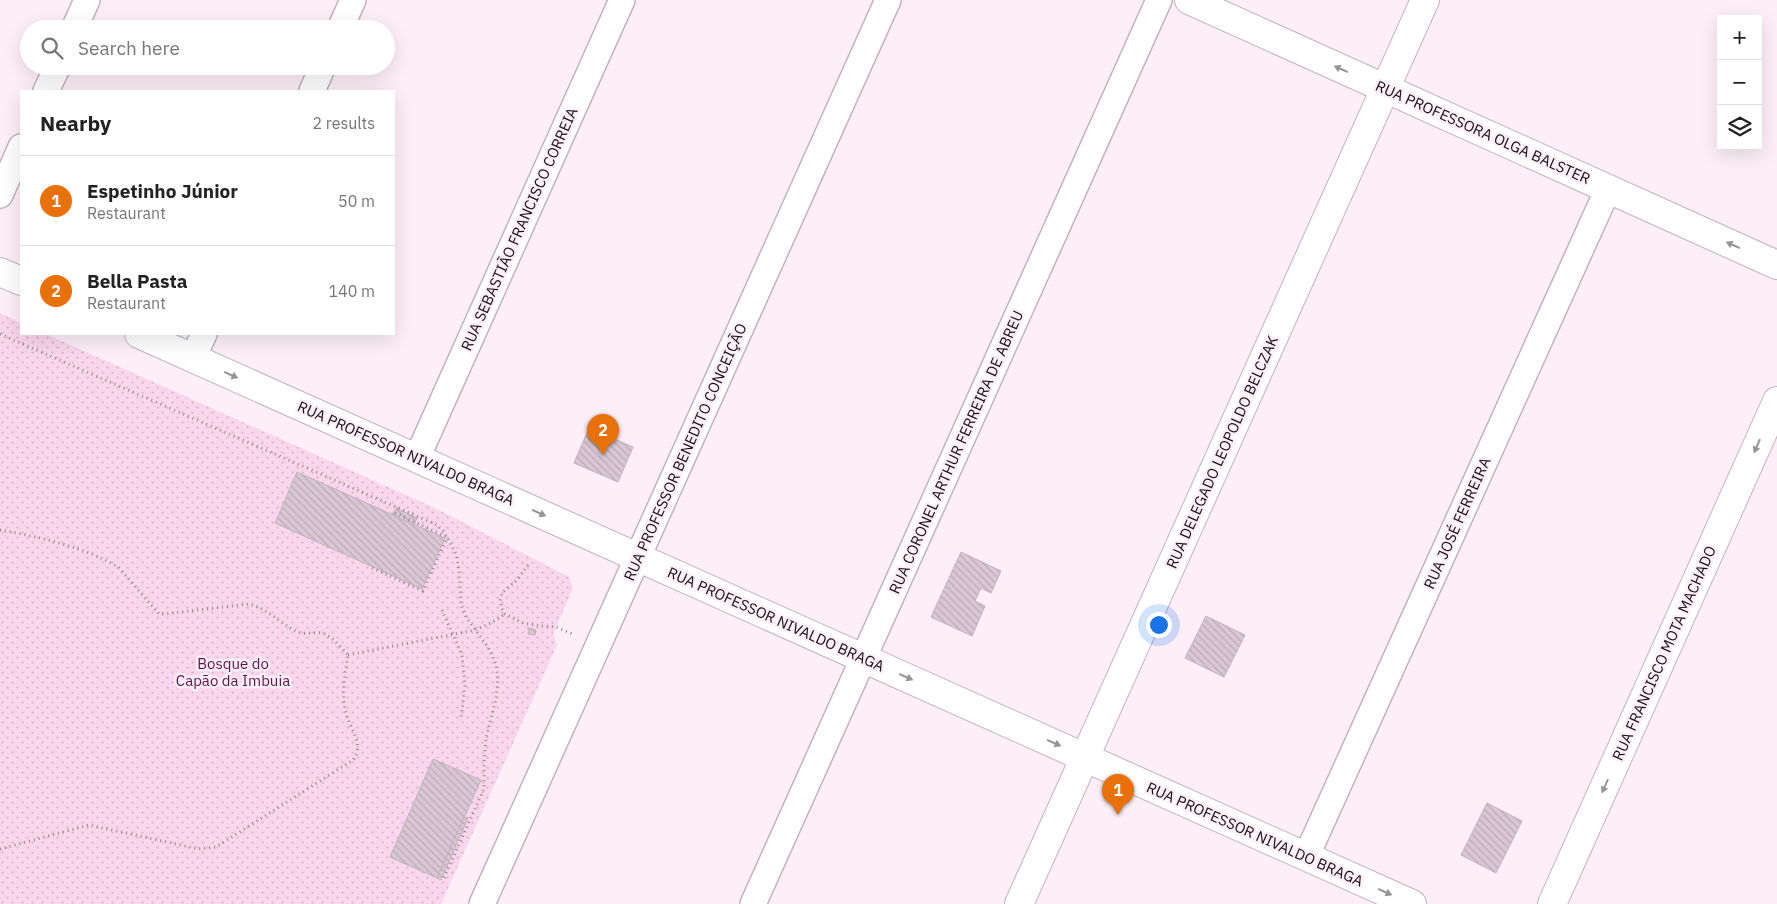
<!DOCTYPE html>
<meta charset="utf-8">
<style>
:root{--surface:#fff;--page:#f6f6f6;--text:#222;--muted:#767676;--line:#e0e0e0;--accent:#ea580c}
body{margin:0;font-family:"IBM Plex Sans",sans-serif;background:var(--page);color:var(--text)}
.controls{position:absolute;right:15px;top:15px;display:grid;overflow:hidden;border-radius:0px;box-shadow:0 5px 20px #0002}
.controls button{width:45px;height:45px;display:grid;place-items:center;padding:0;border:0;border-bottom:1px solid var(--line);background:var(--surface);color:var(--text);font:25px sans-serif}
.you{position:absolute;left:1158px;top:624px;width:18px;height:18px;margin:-12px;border:4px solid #fff;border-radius:50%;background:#1a73e8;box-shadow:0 0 0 8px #1a73e833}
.badge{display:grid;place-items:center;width:32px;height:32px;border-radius:50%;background:var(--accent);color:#fff;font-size:16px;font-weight:700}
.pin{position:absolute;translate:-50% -41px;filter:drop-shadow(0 1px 2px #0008)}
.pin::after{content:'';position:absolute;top:26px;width:18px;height:15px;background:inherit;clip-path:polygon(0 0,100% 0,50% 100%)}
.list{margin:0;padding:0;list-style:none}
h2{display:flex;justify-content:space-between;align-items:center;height:65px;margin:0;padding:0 20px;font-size:21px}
h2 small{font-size:16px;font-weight:400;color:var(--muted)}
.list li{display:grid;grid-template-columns:32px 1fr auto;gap:15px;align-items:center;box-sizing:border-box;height:90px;padding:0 20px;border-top:1px solid var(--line)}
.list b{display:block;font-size:19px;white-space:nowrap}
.list p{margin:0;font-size:16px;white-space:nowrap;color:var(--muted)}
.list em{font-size:16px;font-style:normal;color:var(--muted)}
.icon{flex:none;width:28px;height:28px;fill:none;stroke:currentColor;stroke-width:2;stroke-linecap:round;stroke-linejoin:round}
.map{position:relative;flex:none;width:1777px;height:904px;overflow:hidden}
.search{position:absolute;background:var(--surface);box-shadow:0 5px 20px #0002;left:20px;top:20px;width:375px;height:55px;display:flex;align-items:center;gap:12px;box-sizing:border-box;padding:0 18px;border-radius:28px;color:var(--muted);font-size:19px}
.panel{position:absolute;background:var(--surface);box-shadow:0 5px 20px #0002;left:20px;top:90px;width:375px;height:245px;border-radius:0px}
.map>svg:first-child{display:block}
.park{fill:url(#park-dots)}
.building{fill:url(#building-back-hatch);stroke:#c3b1bc}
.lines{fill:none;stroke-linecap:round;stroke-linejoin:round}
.minor-casing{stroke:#c4b2bd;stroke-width:28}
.tertiary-casing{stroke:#c4b2bd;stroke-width:30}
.secondary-casing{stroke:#c4b2bd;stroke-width:30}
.path{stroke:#90868d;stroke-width:3;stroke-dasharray:1 4;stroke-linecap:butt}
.minor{stroke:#fff;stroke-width:25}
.tertiary{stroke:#fff;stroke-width:28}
.secondary{stroke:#fff;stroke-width:28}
.oneway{fill:#979496}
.labels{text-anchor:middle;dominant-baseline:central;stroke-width:5;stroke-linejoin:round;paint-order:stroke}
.street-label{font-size:15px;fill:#171115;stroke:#fdeef8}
.park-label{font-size:15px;fill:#5c134a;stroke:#fdeef8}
</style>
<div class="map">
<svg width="1777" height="904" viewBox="0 0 1777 904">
<defs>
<pattern id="park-dots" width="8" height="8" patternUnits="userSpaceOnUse" patternTransform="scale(1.25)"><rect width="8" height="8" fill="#fad6ec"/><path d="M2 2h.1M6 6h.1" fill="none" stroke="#d6b7ca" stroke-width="1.8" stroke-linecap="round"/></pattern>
<pattern id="building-back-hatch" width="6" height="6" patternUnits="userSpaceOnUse" patternTransform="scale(1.25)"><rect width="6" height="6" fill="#d9c8d3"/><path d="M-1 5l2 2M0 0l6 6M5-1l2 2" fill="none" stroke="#baabb4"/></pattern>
</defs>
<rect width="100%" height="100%" fill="#fdeef8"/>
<path class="park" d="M0,313L21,323V334H46L435,508L569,577L573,588L553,634L557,645L441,904H0Z"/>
<g class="building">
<path d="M589,428L633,447L618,482L574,463Z"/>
<path d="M297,472L445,538L422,589L275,523Z"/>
<path d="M396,508L417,518L414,525L393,515Z"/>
<path d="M961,552L1001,571L991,593L981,588L975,601L985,606L972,636L931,617Z"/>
<path d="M1206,616L1245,635L1224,677L1185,658Z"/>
<path d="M529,628L536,630L535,635L528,634Z"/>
<path d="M433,759L481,780L437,878L390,857Z"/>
<path d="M1487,803L1522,821L1496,873L1461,855Z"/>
<path d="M464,817L468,818L441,880L437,878Z"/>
</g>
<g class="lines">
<g class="minor-casing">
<g id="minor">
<path d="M74,29L87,0"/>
<path d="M340,29L353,0"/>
<path d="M46,91L58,66"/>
<path d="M312,91L323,66"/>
<path d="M0,195L21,147"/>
<path d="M193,358L204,334"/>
<path d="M417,458L622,0"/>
<path d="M1306,857L1608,189"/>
<path d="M482,904L888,0"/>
<path d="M753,904L1159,0"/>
</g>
</g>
<g class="tertiary-casing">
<g id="tertiary">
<path d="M1019,904L1425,0"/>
<path d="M1552,904L1777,401"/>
</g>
</g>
<g class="secondary-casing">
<g id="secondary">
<path d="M1189,0L1777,265"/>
<path d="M0,272L21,281"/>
<path d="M139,334L1412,904"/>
</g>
</g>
<g class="path">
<path d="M0,334L435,524L443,530L456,554L459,569L461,604L466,617L488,647L496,664L498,679L496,699L486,738L484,763V789L443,880"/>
<path d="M395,513L447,537"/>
<path d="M0,530C36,536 89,548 119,568L159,614H165L248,604C268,608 280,624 298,632C309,636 319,629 328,636C335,640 342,649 348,655"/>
<path d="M528,565L518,579L502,593L500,601L502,609L505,614L523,623L541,626L556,627L575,635"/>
<path d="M372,568L423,591L447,538"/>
<path d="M442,610L462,655L465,685L461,719"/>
<path d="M348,655L475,630L491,623L505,614"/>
<path d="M0,849L89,825L199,849L216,847L353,760C365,744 350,730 346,713C341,695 345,674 348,655"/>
</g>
<use href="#minor" class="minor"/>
<use href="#tertiary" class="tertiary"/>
<use href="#secondary" class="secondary"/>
</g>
<defs><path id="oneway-solid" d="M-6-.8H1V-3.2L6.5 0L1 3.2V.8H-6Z" transform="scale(1.25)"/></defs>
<g class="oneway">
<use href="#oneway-solid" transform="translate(1341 69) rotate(-156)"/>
<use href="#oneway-solid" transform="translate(1733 245) rotate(-156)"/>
<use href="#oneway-solid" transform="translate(231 375) rotate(24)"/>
<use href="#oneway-solid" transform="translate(1757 446) rotate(114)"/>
<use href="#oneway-solid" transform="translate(539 513) rotate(24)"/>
<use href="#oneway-solid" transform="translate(906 677) rotate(24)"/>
<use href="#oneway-solid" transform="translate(1054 743) rotate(24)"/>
<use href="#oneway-solid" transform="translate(1605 786) rotate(114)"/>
<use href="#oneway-solid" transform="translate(1385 892) rotate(24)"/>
</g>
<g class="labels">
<g class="street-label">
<text transform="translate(1483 132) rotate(24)">RUA PROFESSORA OLGA BALSTER</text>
<text transform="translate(519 229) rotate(-66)">RUA SEBASTIÃO FRANCISCO CORREIA</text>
<text transform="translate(685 452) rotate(-66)">RUA PROFESSOR BENEDITO CONCEIÇÃO</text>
<text transform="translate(956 452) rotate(-66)">RUA CORONEL ARTHUR FERREIRA DE ABREU</text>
<text transform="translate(1222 452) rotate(-66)">RUA DELEGADO LEOPOLDO BELCZAK</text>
<text transform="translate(406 453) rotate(24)">RUA PROFESSOR NIVALDO BRAGA</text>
<text transform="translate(1457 523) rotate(-66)">RUA JOSÉ FERREIRA</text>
<text transform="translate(776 619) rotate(24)">RUA PROFESSOR NIVALDO BRAGA</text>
<text transform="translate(1664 653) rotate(-66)">RUA FRANCISCO MOTA MACHADO</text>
<text transform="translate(1255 834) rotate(24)">RUA PROFESSOR NIVALDO BRAGA</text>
</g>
<g class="park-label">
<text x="233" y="663">Bosque do<tspan x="233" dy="17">Capão da Imbuia</tspan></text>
</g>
</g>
</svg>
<div class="controls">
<button>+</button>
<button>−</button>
<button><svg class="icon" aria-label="layers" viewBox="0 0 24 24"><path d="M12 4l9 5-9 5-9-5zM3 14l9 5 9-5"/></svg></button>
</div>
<div class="you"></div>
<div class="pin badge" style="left:1118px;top:815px;background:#e8710a">1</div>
<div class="pin badge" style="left:603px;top:455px;background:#e8710a">2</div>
<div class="search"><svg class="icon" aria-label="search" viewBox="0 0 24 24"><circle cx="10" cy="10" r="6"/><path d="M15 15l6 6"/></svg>Search here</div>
<section class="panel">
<h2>Nearby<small>2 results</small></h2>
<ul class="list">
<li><span class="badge" style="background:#e8710a">1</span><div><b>Espetinho Júnior</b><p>Restaurant</p></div><em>50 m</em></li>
<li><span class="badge" style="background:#e8710a">2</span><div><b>Bella Pasta</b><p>Restaurant</p></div><em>140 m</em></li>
</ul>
</section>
</div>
